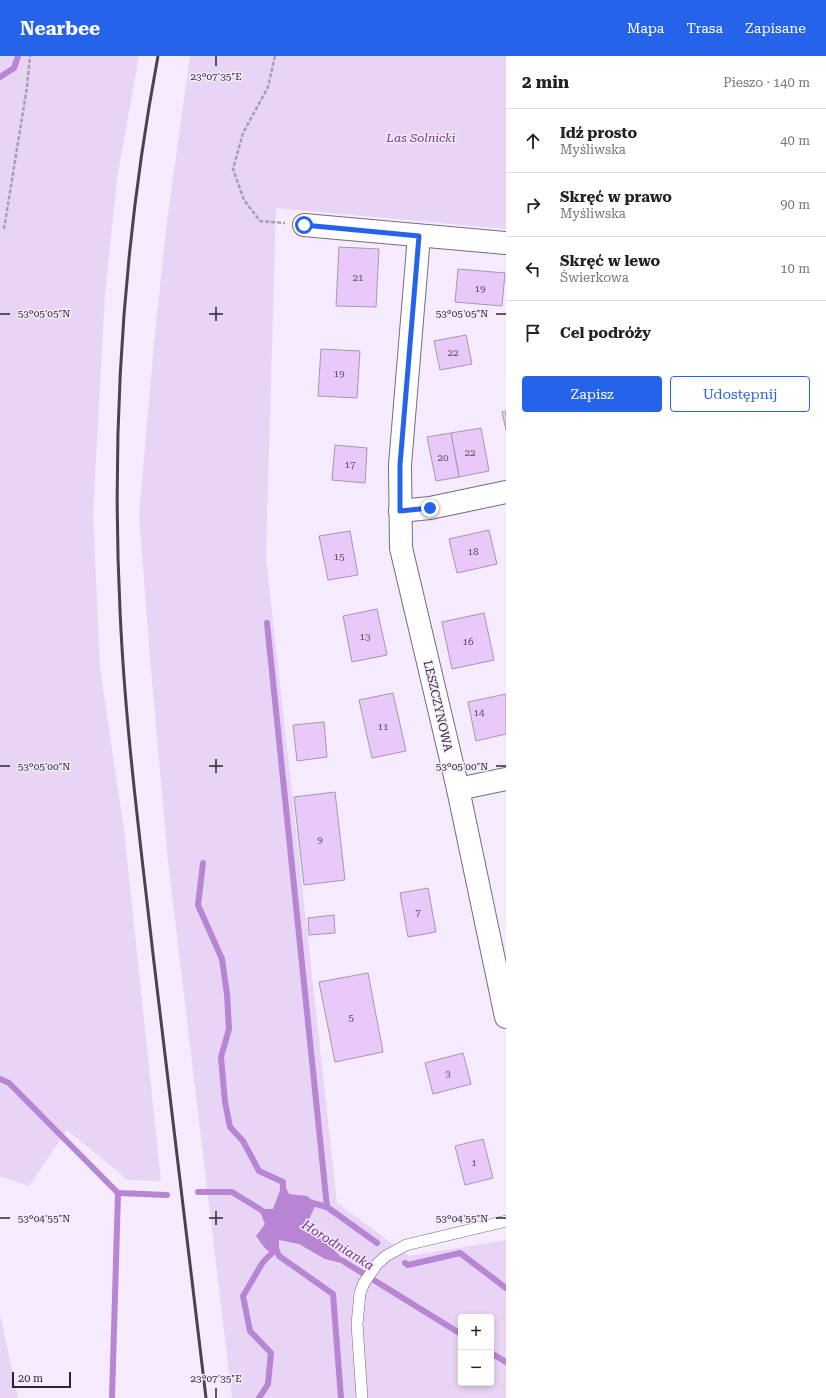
<!DOCTYPE html>
<html lang="pl">
<meta charset="utf-8">
<style>
:root{--surface:#fff;--page:#f6f6f6;--text:#222;--muted:#767676;--line:#e0e0e0;--accent:#2563eb}
body{margin:0;font-family:"Roboto Serif",serif;background:var(--page);color:var(--text)}
.controls{position:absolute;right:12px;bottom:12px;display:grid;overflow:hidden;border-radius:4px;box-shadow:0 2px 6px #0003}
.controls button{width:36px;height:36px;display:grid;place-items:center;padding:0;border:0;border-bottom:1px solid var(--line);background:var(--surface);color:var(--text);font:20px sans-serif}
.scale{position:absolute;left:12px;bottom:10px;width:59px;box-sizing:border-box;padding-left:4px;border:2px solid #2c272f;border-top:0;font-size:11px;line-height:14px;white-space:nowrap;color:#2c272f;-webkit-text-stroke:3px #f6ebfd;paint-order:stroke}
.stop{position:absolute;width:12px;height:12px;margin:-9px;border:3px solid #2563eb;border-radius:50%;background:#fff}
.stop.end{background:#2563eb;border-color:#fff;box-shadow:0 1px 4px #0008}
.list{margin:0;padding:0;list-style:none}
h2{display:flex;justify-content:space-between;align-items:center;height:52px;margin:0;padding:0 16px;font-size:17px}
h2 small{font-size:13px;font-weight:400;color:var(--muted)}
.list li{display:grid;grid-template-columns:26px 1fr auto;gap:12px;align-items:center;box-sizing:border-box;height:64px;padding:0 16px;border-top:1px solid var(--line)}
.list b{display:block;font-size:15px;white-space:nowrap}
.list p{margin:0;font-size:13px;white-space:nowrap;color:var(--muted)}
.list em{font-size:13px;font-style:normal;color:var(--muted)}
.actions{display:flex;gap:8px;padding:12px 16px}
.actions a{flex:1;padding:9px 0;border:1px solid var(--accent);border-radius:4px;text-align:center;font-size:14px;color:var(--accent)}
.actions .main{background:var(--accent);color:#fff}
.icon{flex:none;width:22px;height:22px;fill:none;stroke:currentColor;stroke-width:2;stroke-linecap:round;stroke-linejoin:round}
.map{position:relative;flex:none;width:506px;height:1342px;overflow:hidden}
header{display:flex;align-items:center;gap:24px;box-sizing:border-box;height:56px;padding:0 20px;background:var(--accent);color:#fff}
header strong{font-size:19px}
nav{display:flex;gap:22px;margin-inline-start:auto;font-size:14px}
main{display:flex}
aside{flex:1;background:var(--surface)}
.map>svg:first-child{display:block}
.green{fill:#e8d4f4;fill-rule:evenodd}
.water{fill:#b785d3}
.lines{fill:none;stroke-linecap:round;stroke-linejoin:round}
.stream{stroke:#b785d3;stroke-width:6}
.building{fill:#e8c9fa;stroke:#a497ac}
.lane-casing{stroke:#776b7e;stroke-width:12}
.street-casing{stroke:#776b7e;stroke-width:24}
.path{stroke:#a89fad;stroke-width:2.5;stroke-dasharray:4 2;stroke-linecap:butt}
.lane{stroke:#fff;stroke-width:11}
.street{stroke:#fff;stroke-width:22}
.rail{stroke:#48434c;stroke-width:3}
.route{stroke:#2563eb;stroke-width:5}
.ticks{fill:none;stroke:#2c272f;stroke-width:1.5}
.labels{text-anchor:middle;dominant-baseline:central;stroke-width:3;stroke-linejoin:round;paint-order:stroke}
.number-label{font-size:10px;fill:#5b5062}
.park-label{font-size:12px;font-style:italic;fill:#70318f;stroke:#f6ebfd}
.street-label{font-size:12px;fill:#2c272f;stroke:#f6ebfd}
.water-label{font-size:13px;font-style:italic;fill:#6d2f8c;stroke:#f6ebfd}
.ticks-label{font-size:10px;text-anchor:middle;fill:#2c272f;stroke:#f6ebfd;stroke-width:3;stroke-linejoin:round;paint-order:stroke}
</style>
<header>
<strong>Nearbee</strong>
<nav><a>Mapa</a><a>Trasa</a><a>Zapisane</a></nav>
</header>
<main>
<div class="map">
<svg width="506" height="1342" viewBox="0 0 506 1342">
<rect width="100%" height="100%" fill="#f6ebfd"/>
<g class="green">
<path d="M0,0H139L117,123L105,238L93,459L100,612L124,774L161,1125L128,1124L67,1074L29,1130L0,1120Z"/>
<path d="M190,0H506V173L276,152L266,501L337,1147L409,1200L506,1184V1342H232L168,805L150,603L139,459L154,287L167,165ZM461,1261H491V1327H461Z"/>
<path d="M0,1258L18,1342H0Z"/>
</g>
<path class="water" d="M283,1126L289,1138L307,1140L316,1148L306,1170L328,1188L349,1209L325,1203L299,1188L279,1184V1200C267,1197 263,1190 256,1180L265,1168L259,1153H273Z"/>
<g class="lines">
<g class="stream">
<path d="M0,21L14,12L18,0"/>
<path d="M267,567L327,1151"/>
<path d="M203,807L198,849L222,903L227,938L229,973L221,1001L225,1046L230,1071L243,1085L259,1115L283,1126V1134"/>
<path d="M0,1023L9,1027L118,1137L167,1139"/>
<path d="M198,1136H232L266,1157"/>
<path d="M309,1146L327,1151L377,1187"/>
<path d="M276,1192L279,1200L333,1238L341,1342"/>
<path d="M343,1205L461,1278"/>
<path d="M405,1207L408,1209L460,1197L506,1232"/>
<path d="M491,1297L506,1306"/>
<path d="M112,1342L118,1137"/>
<path d="M259,1342L268,1328L271,1297L250,1275L243,1240L263,1206L276,1193"/>
</g>
</g>
<g class="building">
<path d="M339,191L379,193L376,251L336,250Z"/>
<path d="M458,213L505,217L502,250L455,246Z"/>
<path d="M466,279L472,308L440,314L434,285Z"/>
<path d="M321,293L360,295L357,342L318,340Z"/>
<path d="M506,355V374L502,356Z"/>
<path d="M481,372L489,415L459,421L451,377Z"/>
<path d="M451,377L459,421L436,425L427,381Z"/>
<path d="M335,389L367,392L365,427L332,424Z"/>
<path d="M489,474L497,508L457,517L449,483Z"/>
<path d="M350,475L358,519L328,524L319,480Z"/>
<path d="M377,553L387,599L352,606L343,560Z"/>
<path d="M484,557L494,604L452,613L442,566Z"/>
<path d="M393,637L406,695L372,702L359,644Z"/>
<path d="M506,638V678L476,685L468,646Z"/>
<path d="M324,666L327,701L297,705L293,669Z"/>
<path d="M335,736L345,824L304,829L294,741Z"/>
<path d="M428,832L436,876L408,881L400,837Z"/>
<path d="M334,859L335,877L309,879L308,862Z"/>
<path d="M368,917L383,996L335,1006L319,926Z"/>
<path d="M463,997L471,1028L433,1038L425,1007Z"/>
<path d="M483,1083L493,1122L465,1129L455,1090Z"/>
</g>
<g class="lines">
<g class="lane-casing">
<path id="lane" d="M362,1342L357,1268L360,1237L364,1227L377,1208L386,1200L406,1189L506,1165"/>
</g>
<g class="street-casing">
<g id="street">
<path d="M304,169L506,187"/>
<path d="M419,180L400,409L401,492L458,733L506,961"/>
<path d="M400,455L430,452L506,436"/>
<path d="M458,733L506,723"/>
</g>
</g>
<g class="path">
<path d="M275,0L268,31L243,77L233,113L244,144L260,165L285,167"/>
<path d="M4,173L27,31L30,0"/>
</g>
<use href="#lane" class="lane"/>
<use href="#street" class="street"/>
<path class="rail" d="M158,0C124,182 111,369 120,554C125,669 140,783 153,898C171,1046 188,1194 206,1342"/>
</g>
<g class="lines">
<path class="route" d="M304,169L419,180L400,409V455L430,452"/>
</g>
<path class="ticks" d="M216,0V10M216,251V265M0,258H10M209,258H223M496,258H506M216,703V717M0,710H10M209,710H223M496,710H506M216,1155V1169M0,1162H10M209,1162H223M496,1162H506M216,1332V1342"/>
<g class="labels">
<g class="number-label">
<text x="358" y="221">21</text>
<text x="480" y="232">19</text>
<text x="453" y="296">22</text>
<text x="339" y="317">19</text>
<text x="470" y="396">22</text>
<text x="443" y="401">20</text>
<text x="350" y="408">17</text>
<text x="473" y="495">18</text>
<text x="339" y="500">15</text>
<text x="365" y="580">13</text>
<text x="468" y="585">16</text>
<text x="479" y="656">14</text>
<text x="383" y="670">11</text>
<text x="320" y="783">9</text>
<text x="418" y="856">7</text>
<text x="351" y="961">5</text>
<text x="448" y="1017">3</text>
<text x="474" y="1106">1</text>
</g>
<g class="park-label">
<text x="421" y="82">Las Solnicki</text>
</g>
<g class="street-label">
<text transform="translate(438 650) rotate(77)">LESZCZYNOWA</text>
</g>
<g class="water-label">
<text transform="translate(338 1189) rotate(32)">Horodnianka</text>
</g>
</g>
<g class="ticks-label">
<text x="216" y="24">23°07'35"E</text>
<text x="44" y="261">53°05'05"N</text>
<text x="462" y="261">53°05'05"N</text>
<text x="44" y="714">53°05'00"N</text>
<text x="462" y="714">53°05'00"N</text>
<text x="44" y="1166">53°04'55"N</text>
<text x="462" y="1166">53°04'55"N</text>
<text x="216" y="1326">23°07'35"E</text>
</g>
</svg>
<div class="controls">
<button>+</button>
<button>−</button>
</div>
<div class="scale">20 m</div>
<div class="stop" style="left:304px;top:169px"></div>
<div class="stop end" style="left:430px;top:452px"></div>
</div>
<aside>
<h2>2 min<small>Pieszo · 140 m</small></h2>
<ul class="list">
<li><svg class="icon" aria-label="ahead" viewBox="0 0 24 24"><path d="M12 20V5M6 11l6-6 6 6"/></svg><div><b>Idź prosto</b><p>Myśliwska</p></div><em>40 m</em></li>
<li><svg class="icon" aria-label="right" viewBox="0 0 24 24"><path d="M7 20v-9h11M14 6l5 5-5 5"/></svg><div><b>Skręć w prawo</b><p>Myśliwska</p></div><em>90 m</em></li>
<li><svg class="icon" aria-label="left" viewBox="0 0 24 24"><path d="M17 20v-9H6M10 6l-5 5 5 5"/></svg><div><b>Skręć w lewo</b><p>Świerkowa</p></div><em>10 m</em></li>
<li><svg class="icon" aria-label="arrive" viewBox="0 0 24 24"><path d="M6 21V4h12l-3 4 3 4H6"/></svg><div><b>Cel podróży</b></div></li>
</ul>
<div class="actions"><a class="main">Zapisz</a><a>Udostępnij</a></div>
</aside>
</main>
